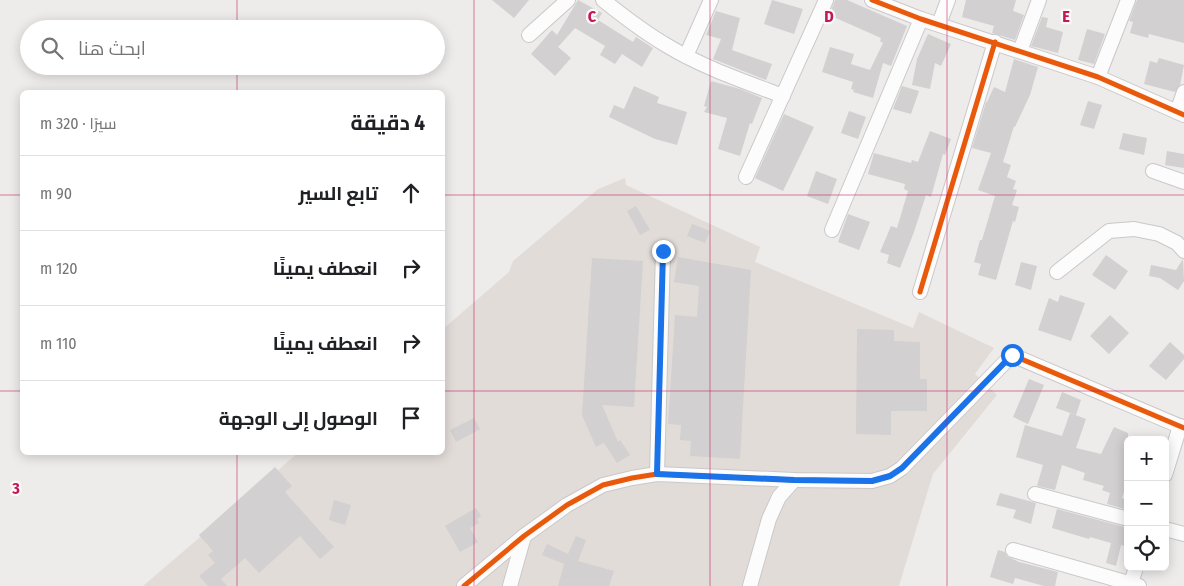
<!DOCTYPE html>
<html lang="ar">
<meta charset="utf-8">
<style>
:root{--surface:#fff;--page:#f2f2f2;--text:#202124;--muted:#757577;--line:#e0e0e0}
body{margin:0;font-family:"Fira Sans Condensed",Cairo,sans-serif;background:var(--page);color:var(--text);direction:rtl}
.controls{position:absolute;right:15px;bottom:15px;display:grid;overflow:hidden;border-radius:8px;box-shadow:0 2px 12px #0003}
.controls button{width:45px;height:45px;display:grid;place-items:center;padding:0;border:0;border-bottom:1px solid var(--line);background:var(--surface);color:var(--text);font:25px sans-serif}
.stop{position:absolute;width:15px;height:15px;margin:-11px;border:4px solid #1a73e8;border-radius:50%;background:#fff}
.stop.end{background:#1a73e8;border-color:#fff;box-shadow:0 1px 5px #0008}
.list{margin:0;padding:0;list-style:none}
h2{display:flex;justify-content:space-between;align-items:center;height:65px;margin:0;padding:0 20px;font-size:21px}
h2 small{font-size:16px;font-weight:400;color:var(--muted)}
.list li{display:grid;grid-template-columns:32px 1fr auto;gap:15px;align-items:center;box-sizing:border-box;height:75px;padding:0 20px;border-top:1px solid var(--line)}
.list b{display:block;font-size:19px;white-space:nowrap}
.list em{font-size:16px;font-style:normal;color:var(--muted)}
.icon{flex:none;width:28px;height:28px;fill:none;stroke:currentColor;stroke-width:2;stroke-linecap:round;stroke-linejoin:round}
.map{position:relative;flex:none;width:1184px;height:586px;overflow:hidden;direction:ltr}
.search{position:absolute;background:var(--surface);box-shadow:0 2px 12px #0003;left:20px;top:20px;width:425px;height:55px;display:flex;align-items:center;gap:12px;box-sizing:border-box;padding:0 18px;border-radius:28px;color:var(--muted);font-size:19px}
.panel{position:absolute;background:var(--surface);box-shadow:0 2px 12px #0003;left:20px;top:90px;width:425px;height:365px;border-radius:8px;direction:rtl}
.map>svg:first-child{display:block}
.built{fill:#e2dcd9}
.building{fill:#d2d0d0}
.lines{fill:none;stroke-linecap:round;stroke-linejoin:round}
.minor-casing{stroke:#cac8c8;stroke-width:16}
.minor{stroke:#fcfcfc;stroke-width:14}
.cycleway-casing{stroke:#fcf9f7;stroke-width:8}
.cycleway{stroke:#e8590c;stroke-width:5}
.route{stroke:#1a73e8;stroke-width:6}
.grid{fill:none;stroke:#c2185b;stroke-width:1;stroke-opacity:0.55}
.grid-label{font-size:16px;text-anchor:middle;font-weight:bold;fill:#c2185b;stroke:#fcf9f7;stroke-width:4.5;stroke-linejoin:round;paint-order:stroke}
</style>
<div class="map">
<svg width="1184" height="586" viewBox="0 0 1184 586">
<rect width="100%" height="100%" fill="#eeeceb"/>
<path class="built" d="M625,178L626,185L760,247L755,262L913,328L919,312L994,348L975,374L997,395L933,474L899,586H143L298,453L442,452L443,329L509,272L513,261L598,189Z"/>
<g class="building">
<path d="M492,0H529L514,18Z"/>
<path d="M578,0L602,13L598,20L633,42L636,37L653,48L642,67L622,54L615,64L600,55L605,46L575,28L558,47L571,58L555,76L531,54L552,30L557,35Z"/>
<path d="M772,0L803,9L794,34L764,24Z"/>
<path d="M835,0H847L907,26L891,66L883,63L873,98L853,92L854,90L851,89L853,82L822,72L830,47L854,54L851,64L870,70L883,43L880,41L881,38L829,15Z"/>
<path d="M966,0H1016L1013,11L1024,15L1015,40L992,33L994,26L962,17Z"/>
<path d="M1137,0H1184V43L1149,34L1148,38L1130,33L1133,22L1129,21Z"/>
<path d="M716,11L740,18L732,50L772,64L766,80L713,59L721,39L706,35Z"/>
<path d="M1042,17L1048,18L1046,27L1063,32L1058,53L1031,46Z"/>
<path d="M1087,29L1105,34L1094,64L1078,60Z"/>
<path d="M928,34L951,44L941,66L935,63L930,89L912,85L917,59Z"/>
<path d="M1159,58L1184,65L1180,85L1175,92L1144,84L1150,61L1157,63Z"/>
<path d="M1014,59L1038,67L1030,95L1015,127L1014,126L1003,162L1011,165L1007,177L1016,181L1013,189L1017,190L1012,205L1019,207L1015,222L1013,221L996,280L978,275L981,264L974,262L980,240H982L995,196L978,190L991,153L972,148L986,102H987L994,87L1005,92Z"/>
<path d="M711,81L740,89L762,98L752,124L750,123L740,156L718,149L727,118L704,112L707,107L704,106Z"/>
<path d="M634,86L659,97L657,103L687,112L677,145L655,139L609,117L614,105L624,109Z"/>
<path d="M902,86L919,91L911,114L893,109Z"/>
<path d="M1088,101L1102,105L1094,129L1080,125Z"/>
<path d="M849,111L866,117L858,139L841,133Z"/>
<path d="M784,114L814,127L783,191L755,178Z"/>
<path d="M930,131L951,139L945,155L943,154L931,197L926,195L914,232L900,268L887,263L889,255L880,252L891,226L897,228L908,191L904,189L905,184L868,174L874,153L911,163L912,160L918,162Z"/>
<path d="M1123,133L1147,138L1144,155L1119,149Z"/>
<path d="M1167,151L1184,154V168L1165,165Z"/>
<path d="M816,171L837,179L828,204L807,196Z"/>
<path d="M636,206L650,230L640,235L627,211Z"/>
<path d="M848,214L870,222L859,250L838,242Z"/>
<path d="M692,224L710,231L705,243L687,236Z"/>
<path d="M1106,255L1128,271L1115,290L1092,275Z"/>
<path d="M678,257L751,270L740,459L690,456L691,441L680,440L681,425L668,424L675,315L697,317L699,286L674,282Z"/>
<path d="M592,258L643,261L634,407L602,405L618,442L620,440L630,455L617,463L604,443L596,447L582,415Z"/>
<path d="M1183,259L1184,281L1178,290L1160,278L1149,276L1151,265L1176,270Z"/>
<path d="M1021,262L1037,266L1031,290L1015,285Z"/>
<path d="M1060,295L1085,303L1071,341L1038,330L1049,298L1058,302Z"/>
<path d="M1110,315L1129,333L1109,354L1090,336Z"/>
<path d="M857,329L894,330V341L920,342V379H927V411H891V435L856,434Z"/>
<path d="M1170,342L1184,355V359L1166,380L1149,366Z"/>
<path d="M1029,379L1044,385L1028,424L1013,417Z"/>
<path d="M1062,392L1081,400L1076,415L1056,408Z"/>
<path d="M1070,413L1086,419L1076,448L1101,454L1114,427L1128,433V478L1122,498L1128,500V510L1107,504L1110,493L1102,490L1104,486L1083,480L1085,473L1062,465L1055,490L1037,486L1043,465L1016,457L1025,425L1062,436Z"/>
<path d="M474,418L480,429L456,442L450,430Z"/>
<path d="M275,467L292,486L285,492L334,547L320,559L300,536L259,573L245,558L221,579L227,586H208L199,576L215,563L208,555L213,551L199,535Z"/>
<path d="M1000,493L1036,503L1031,524L1013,518L1016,510L996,505Z"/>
<path d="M334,500L351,505L345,525L329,520Z"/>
<path d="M476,508L481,516L477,519L479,523L470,528L478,542L460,552L445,526Z"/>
<path d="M1057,509L1128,528V547L1121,545L1116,566L1106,563L1111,543L1090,537L1089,539L1052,528Z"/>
<path d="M576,536L586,540L578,561L614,571L609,586H558L564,564L542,555L547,544L568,554Z"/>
<path d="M998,550L1005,552L1007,556L1019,562L1058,572L1055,586H1044L1015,578L1013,584L990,577Z"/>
</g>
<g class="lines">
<g class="minor-casing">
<g id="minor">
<path d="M603,0C623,16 644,32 666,45C702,67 743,81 783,96"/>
<path d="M872,0L921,19L1098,77L1184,115"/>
<path d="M939,24L948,0"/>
<path d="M529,35L568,0"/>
<path d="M1020,51L1039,0"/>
<path d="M686,56L711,0"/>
<path d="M1098,77L1128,0"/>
<path d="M1177,112L1184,92"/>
<path d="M1153,171L1184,182"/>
<path d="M746,177L826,0"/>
<path d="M832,230L921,19"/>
<path d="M1057,272L1109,231L1134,229L1159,234L1177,243L1184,251"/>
<path d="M920,292L995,42"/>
<path d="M657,474L663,251"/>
<path d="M1165,475L1180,426"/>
<path d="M1035,494L1128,519"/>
<path d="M1165,529L1184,534"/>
<path d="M1013,550L1139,586"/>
<path d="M1131,584L1136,567"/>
<path d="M464,586L524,536L567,505L603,485L632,478L657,474L794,480L872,481L890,476L902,468L1012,355L1184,428"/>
<path d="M510,586L524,536"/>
<path d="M750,586L769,519L779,497L794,480"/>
</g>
</g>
<use href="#minor" class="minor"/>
<g class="cycleway-casing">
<g id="cycleway">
<path d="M872,0L921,19L1098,77L1184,115"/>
<path d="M920,292L995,42"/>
<path d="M464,586L524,536L567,505L603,485L632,478L657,474L794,480L872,481L890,476L902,468L1012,355L1184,428"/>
</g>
</g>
<use href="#cycleway" class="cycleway"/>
</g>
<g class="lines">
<path class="route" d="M663,251L657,474L794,480L872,481L890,476L902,468L1012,355"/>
</g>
<path class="grid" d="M237,0V29M474,0V586M710,0V586M947,0V586M237,66V92M0,195H22M442,195H1184M0,391H22M442,391H1184M237,452V586"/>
<g class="grid-label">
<text x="592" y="22">C</text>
<text x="829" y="22">D</text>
<text x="1066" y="22">E</text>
<text x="16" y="494">3</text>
</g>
</svg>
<div class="controls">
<button>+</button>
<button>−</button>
<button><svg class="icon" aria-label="locate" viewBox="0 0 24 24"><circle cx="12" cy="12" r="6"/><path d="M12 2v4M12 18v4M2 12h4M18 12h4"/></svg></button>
</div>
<div class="stop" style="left:1012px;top:355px"></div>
<div class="stop end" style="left:663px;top:251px"></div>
<div class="search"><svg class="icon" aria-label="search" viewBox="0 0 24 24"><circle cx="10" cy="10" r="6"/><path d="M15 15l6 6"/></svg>ابحث هنا</div>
<section class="panel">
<h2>4 دقيقة<small>سيرًا · 320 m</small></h2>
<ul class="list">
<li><svg class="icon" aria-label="ahead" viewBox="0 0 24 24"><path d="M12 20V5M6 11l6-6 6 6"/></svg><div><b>تابع السير</b></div><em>90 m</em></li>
<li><svg class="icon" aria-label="right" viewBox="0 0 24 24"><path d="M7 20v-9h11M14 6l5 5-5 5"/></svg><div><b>انعطف يمينًا</b></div><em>120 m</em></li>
<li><svg class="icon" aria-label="right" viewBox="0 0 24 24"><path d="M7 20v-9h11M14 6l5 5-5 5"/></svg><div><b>انعطف يمينًا</b></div><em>110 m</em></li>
<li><svg class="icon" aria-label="arrive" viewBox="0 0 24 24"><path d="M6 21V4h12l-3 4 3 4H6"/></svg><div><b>الوصول إلى الوجهة</b></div></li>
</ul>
</section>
</div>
